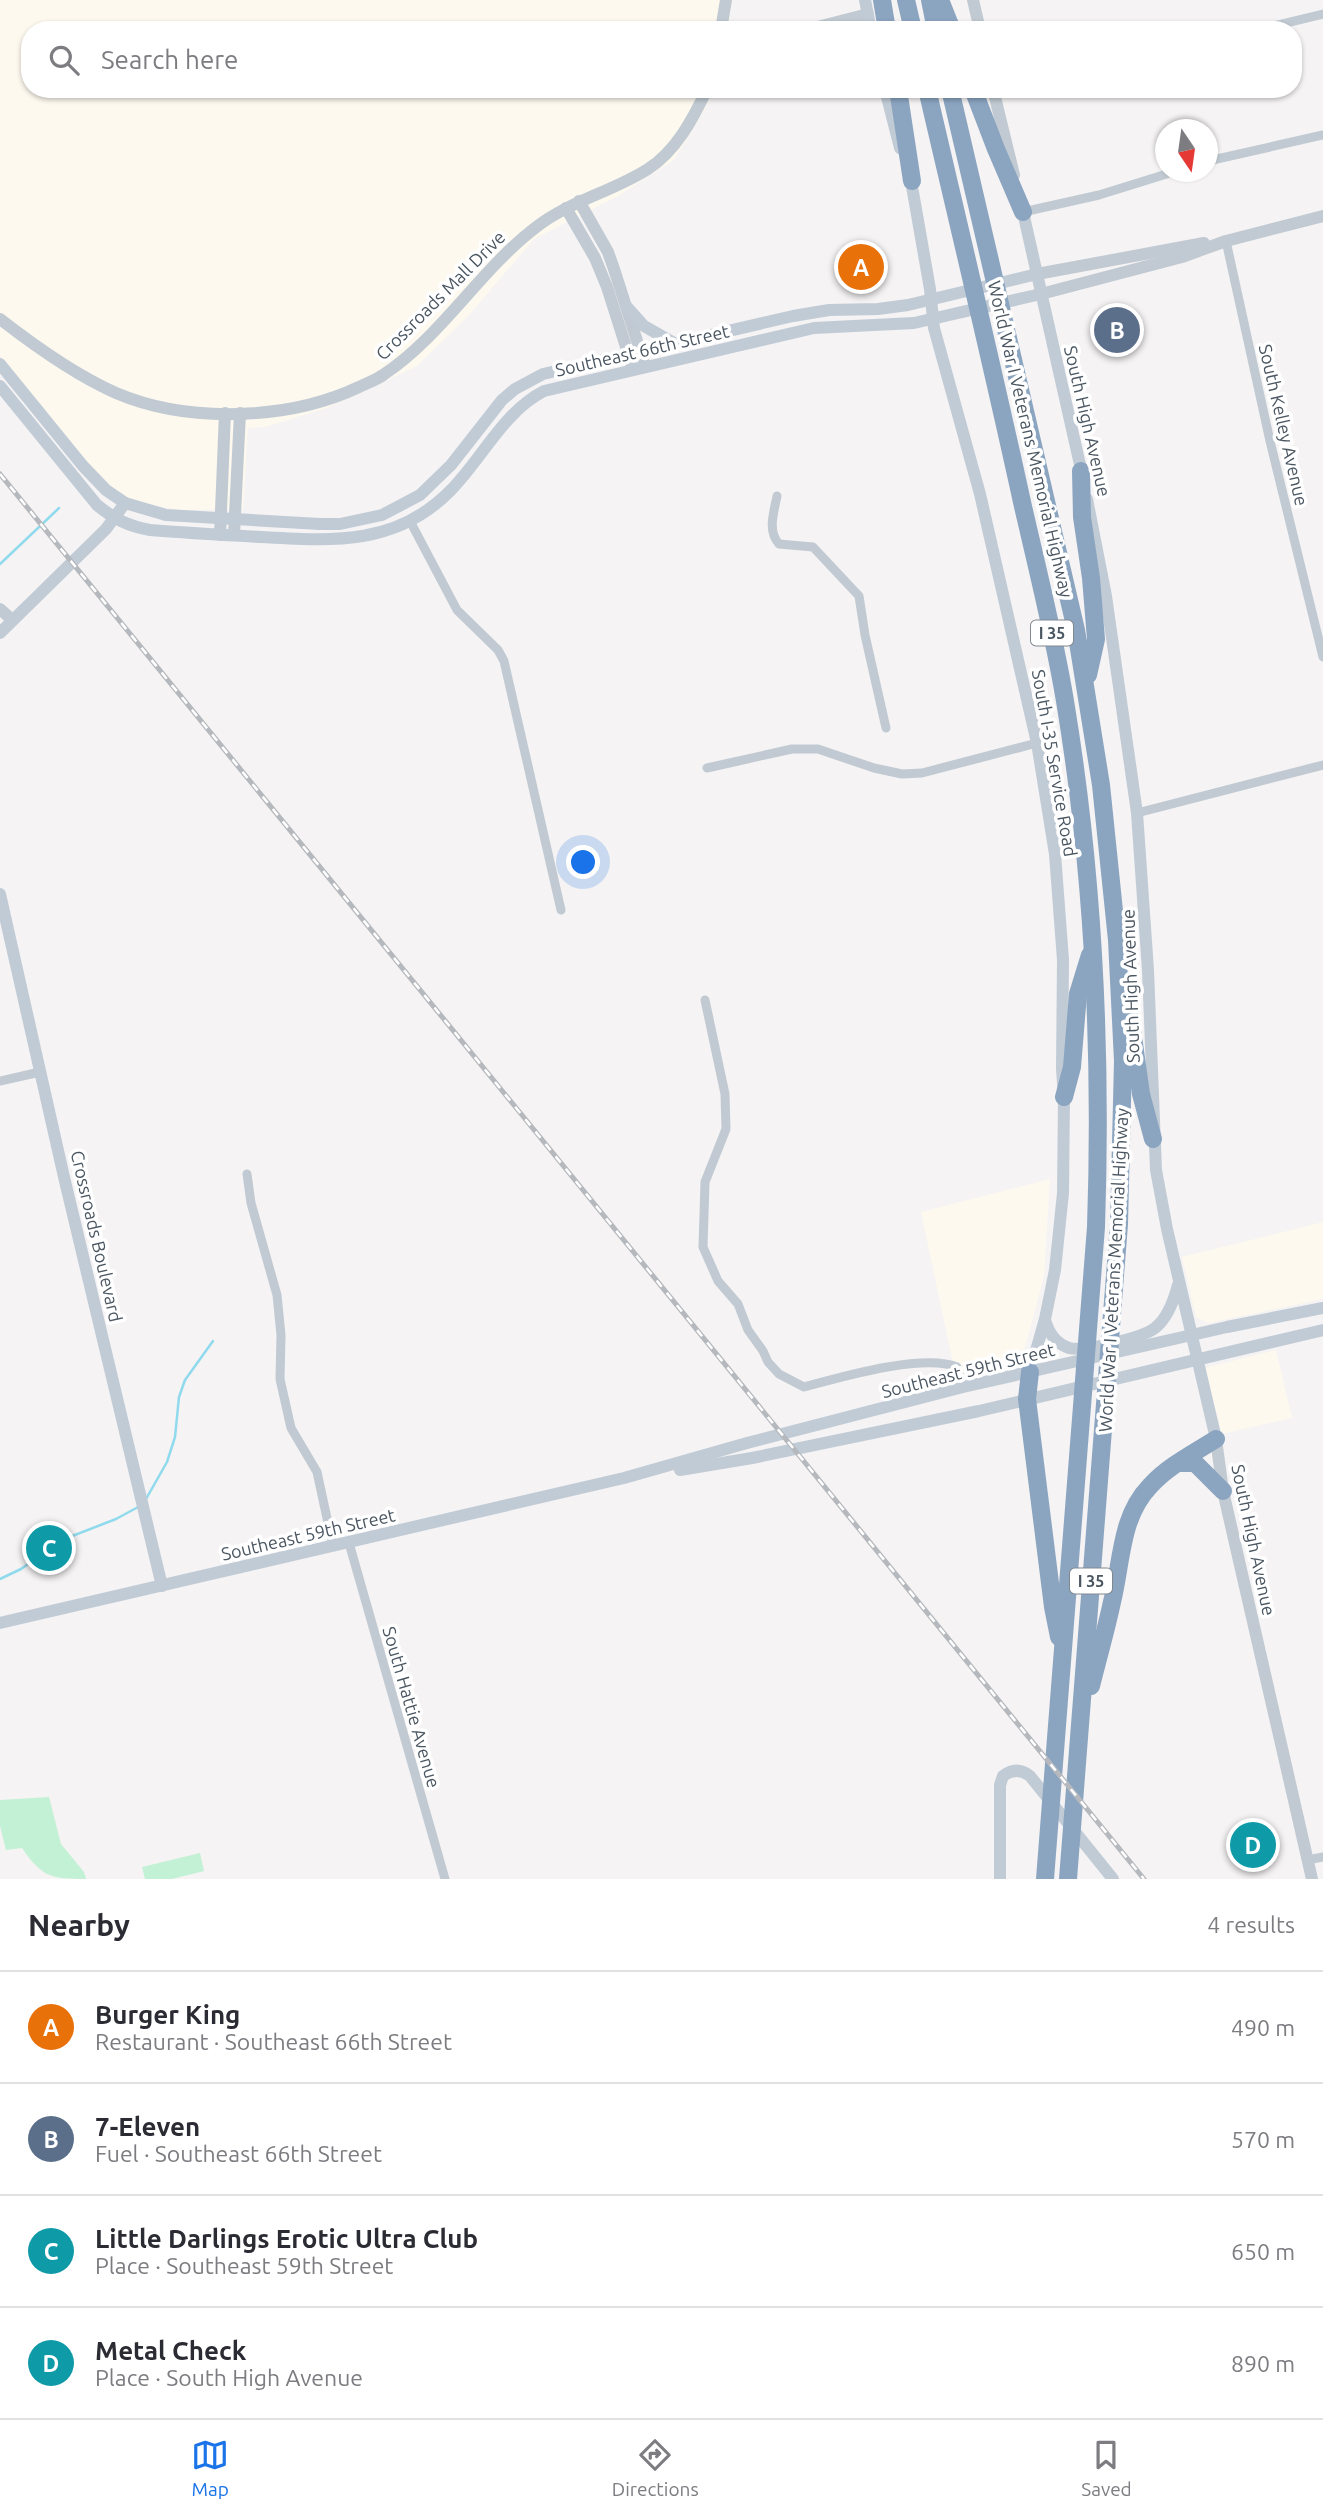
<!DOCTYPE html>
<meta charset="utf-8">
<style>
:root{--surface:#fff;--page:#f2f2f3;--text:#2b2b33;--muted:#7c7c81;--line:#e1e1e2;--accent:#1a73e8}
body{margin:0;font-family:Ubuntu,sans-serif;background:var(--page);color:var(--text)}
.compass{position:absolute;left:1155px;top:119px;width:63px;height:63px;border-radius:50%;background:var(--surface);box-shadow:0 2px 5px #0004;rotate:167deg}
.you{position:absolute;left:584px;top:863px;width:24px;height:24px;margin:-18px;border:5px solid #fff;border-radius:50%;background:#1a73e8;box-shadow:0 0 0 10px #1a73e833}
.badge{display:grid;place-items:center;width:46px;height:46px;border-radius:50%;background:var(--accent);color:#fff;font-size:23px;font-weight:700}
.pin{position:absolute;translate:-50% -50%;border:4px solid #fff;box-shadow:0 2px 7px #0006}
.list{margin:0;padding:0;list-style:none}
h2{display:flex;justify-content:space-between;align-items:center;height:91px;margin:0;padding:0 28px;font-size:30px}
h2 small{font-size:23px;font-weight:400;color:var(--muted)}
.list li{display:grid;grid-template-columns:46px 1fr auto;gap:21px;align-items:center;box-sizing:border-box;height:112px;padding:0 28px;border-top:2px solid var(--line)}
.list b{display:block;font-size:26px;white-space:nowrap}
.list p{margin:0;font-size:23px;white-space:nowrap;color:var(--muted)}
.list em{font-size:23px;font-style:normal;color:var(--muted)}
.icon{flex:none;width:38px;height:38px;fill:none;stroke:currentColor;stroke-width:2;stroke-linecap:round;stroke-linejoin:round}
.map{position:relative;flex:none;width:1323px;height:1879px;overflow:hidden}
.search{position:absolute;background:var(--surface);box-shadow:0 2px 5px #0004;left:21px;right:21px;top:21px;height:77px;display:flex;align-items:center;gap:18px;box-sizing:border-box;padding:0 24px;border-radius:28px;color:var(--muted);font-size:26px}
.sheet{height:539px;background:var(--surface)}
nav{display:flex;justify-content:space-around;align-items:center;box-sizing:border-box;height:98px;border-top:2px solid var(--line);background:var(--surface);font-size:19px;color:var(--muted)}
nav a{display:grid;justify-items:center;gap:4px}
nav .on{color:var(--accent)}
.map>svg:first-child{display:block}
.commercial{fill:#fdf9ef}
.green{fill:#c3f1d5}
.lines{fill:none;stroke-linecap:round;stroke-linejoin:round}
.stream{stroke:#90daee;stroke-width:2.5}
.minor{stroke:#c1cad2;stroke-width:9}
.tertiary{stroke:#c1cad2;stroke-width:12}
.secondary{stroke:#c1cbd6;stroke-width:12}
.motorway{stroke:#8ba5c1;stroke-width:18}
.rail-casing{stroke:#b5b8bd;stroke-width:5}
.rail{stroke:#fff;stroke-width:2.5;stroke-dasharray:8;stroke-linecap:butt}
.labels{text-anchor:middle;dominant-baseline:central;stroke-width:7;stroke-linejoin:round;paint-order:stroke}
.shield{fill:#fff;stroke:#808990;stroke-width:2}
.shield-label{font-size:16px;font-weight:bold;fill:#4a5661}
.street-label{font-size:18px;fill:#4a5661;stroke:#fff}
</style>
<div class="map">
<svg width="1323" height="1879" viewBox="0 0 1323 1879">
<rect width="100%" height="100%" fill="#f5f3f3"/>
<g class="commercial">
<path d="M0,0H732L728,30H30V89H713L705,109L674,160L618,196L534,239L469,315L417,366L327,408L265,427L248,428L243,509L179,510L133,501L112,487L86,462L0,356Z"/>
<path d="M1050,1179L1044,1276L1027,1341L1018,1364L957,1382L921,1212Z"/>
<path d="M1323,1222V1299L1208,1323L1196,1317L1182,1257Z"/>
<path d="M1276,1350L1292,1418L1222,1434L1205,1368Z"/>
</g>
<g class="green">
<path d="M49,1797L61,1844L84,1872L86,1879C51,1879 42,1877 22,1848L6,1850L0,1826V1800Z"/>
<path d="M200,1853L204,1871L172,1879H145L142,1867Z"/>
</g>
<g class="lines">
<g class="stream">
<path d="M0,564L59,508"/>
<path d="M146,1499L167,1462L175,1437L179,1397L185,1380L213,1341"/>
<path d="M0,1579L21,1569L62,1540L116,1519L140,1506"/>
</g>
<g class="minor">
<path d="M1257,30L1323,14"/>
<path d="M994,93L1008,89"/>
<path d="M1208,161L1323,135"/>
<path d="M1023,212L1099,195L1173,172"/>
<path d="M1226,241L1270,441L1323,657"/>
<path d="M777,496C774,512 767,531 779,544L813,547L859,596L865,635L886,728"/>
<path d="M410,521L457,610L498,650L504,661L561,910"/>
<path d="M707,768L792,749H818L874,768L902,774L922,773L1037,743"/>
<path d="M1137,813L1323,765"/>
<path d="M705,1000L725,1094L726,1129L705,1182L703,1247L718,1281L738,1304L748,1330L763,1351L768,1362L779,1374L804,1387C841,1377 923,1353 957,1367L963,1387"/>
<path d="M0,1081L40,1072"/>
<path d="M247,1174L251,1203L277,1295L281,1335L280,1379L291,1428L317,1472L333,1546"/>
<path d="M349,1543L445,1879"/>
<path d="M1308,1860L1323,1857"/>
</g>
<g class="tertiary">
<path d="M973,0L980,30"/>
<path d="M721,30L726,0"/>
<path d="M806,30L868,14"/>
<path d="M993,89L1014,175"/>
<path d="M579,201L608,252L615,272L645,366"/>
<path d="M566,208L595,258L607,287L633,369"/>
<path d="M1037,274L1204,243"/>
<path d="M1041,294L1182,257L1226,241L1323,216"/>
<path d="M0,319C36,347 75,375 116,393C189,424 289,420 359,387C367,383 376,380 383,375C442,336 479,271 535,228C569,201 612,192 648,169C676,151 693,119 707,89"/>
<path d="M220,535L225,413"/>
<path d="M234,535L240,413"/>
<path d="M0,609L11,619"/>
<path d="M1216,1439L1223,1491L1312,1879"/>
</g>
<g class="secondary">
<path d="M865,0L871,30"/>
<path d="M885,89L900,148"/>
<path d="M910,175L930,289L934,328L980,494L1037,743L1055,854L1063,960L1062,1069L1064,1097L1063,1193L1055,1270L1045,1319L1030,1372"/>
<path d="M1023,212L1083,478"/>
<path d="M626,306L644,326L674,343"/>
<path d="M0,364L83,466L106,490L125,503L166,515L320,524H340L382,515L420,495L451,465L502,400L515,389L543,374L793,316L829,310L878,309L908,305L1037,274"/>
<path d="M0,386L97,505C114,519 128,526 150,530C187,533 224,535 261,537C332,541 396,546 450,491C482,459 503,412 544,391L814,328L914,323L1041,294"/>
<path d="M1087,499L1106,596L1137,813L1148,970L1156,1170L1167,1229L1216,1439"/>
<path d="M0,633L106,529L125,503"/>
<path d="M0,894L64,1177L162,1586"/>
<path d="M1045,1320C1049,1333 1055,1343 1069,1348C1084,1352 1142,1338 1155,1328C1168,1318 1174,1300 1178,1285"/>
<path d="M680,1470L752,1458L979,1411L1323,1330"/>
<path d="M0,1623L624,1478L747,1443L963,1387L1227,1327L1323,1308"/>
<path d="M1000,1879V1785L1003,1776C1012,1769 1021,1769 1030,1776L1113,1879"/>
</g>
<g class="motorway">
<path d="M882,0L887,30"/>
<path d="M906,0L913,30"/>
<path d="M930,0L936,30"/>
<path d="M940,0L952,30"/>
<path d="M898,89L912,181"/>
<path d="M927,89C959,227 992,364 1022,502C1037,568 1054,634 1065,701C1094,876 1102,1050 1096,1227L1045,1879"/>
<path d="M950,89L1076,630L1101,785L1117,940L1123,1061L1119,1224L1068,1879"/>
<path d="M973,89L996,149L1023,212"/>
<path d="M1081,471L1082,517L1091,578L1096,639L1088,675"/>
<path d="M1130,1015L1141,1094L1153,1139"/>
<path d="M1064,1097L1072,1067L1078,994L1090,955"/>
<path d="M1030,1372L1027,1399L1053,1607L1059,1637"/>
<path d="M1178,1463H1195L1223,1491"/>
<path d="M1091,1686C1098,1658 1106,1630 1112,1602C1122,1562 1120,1517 1150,1486C1168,1466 1194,1453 1216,1439"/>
</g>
<g class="rail-casing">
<path id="rail" d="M0,474L1144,1879"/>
</g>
<use href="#rail" class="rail"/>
</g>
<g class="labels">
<g class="shield">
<rect x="1031" y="620.5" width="42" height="25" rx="5"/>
<rect x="1070" y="1568.5" width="42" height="25" rx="5"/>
</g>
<g class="shield-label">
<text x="1052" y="633">I 35</text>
<text x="1091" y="1581">I 35</text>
</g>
<g class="street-label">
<text transform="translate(440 295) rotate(-45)">Crossroads Mall Drive</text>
<text transform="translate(642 350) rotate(-13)">Southeast 66th Street</text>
<text transform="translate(1088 421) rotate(77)">South High Avenue</text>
<text transform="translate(1284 425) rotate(77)">South Kelley Avenue</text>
<text transform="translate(1031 439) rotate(77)">World War I Veterans Memorial Highway</text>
<text transform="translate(1055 763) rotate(80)">South I-35 Service Road</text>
<text transform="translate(1130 986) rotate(-92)">South High Avenue</text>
<text transform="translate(97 1236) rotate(77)">Crossroads Boulevard</text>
<text transform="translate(1113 1270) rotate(-87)">World War I Veterans Memorial Highway</text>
<text transform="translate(968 1370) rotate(-14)">Southeast 59th Street</text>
<text transform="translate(308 1534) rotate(-13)">Southeast 59th Street</text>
<text transform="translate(1254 1540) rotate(78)">South High Avenue</text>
<text transform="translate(412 1707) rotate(74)">South Hattie Avenue</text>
</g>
</g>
</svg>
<svg class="compass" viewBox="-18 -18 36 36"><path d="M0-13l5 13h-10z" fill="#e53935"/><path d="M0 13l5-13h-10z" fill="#7c7c81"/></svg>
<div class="you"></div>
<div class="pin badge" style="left:861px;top:267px;background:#e8710a">A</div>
<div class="pin badge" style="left:1117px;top:330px;background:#5c6f8a">B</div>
<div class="pin badge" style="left:49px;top:1548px;background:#0f9aa8">C</div>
<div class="pin badge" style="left:1253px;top:1845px;background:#0f9aa8">D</div>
<div class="search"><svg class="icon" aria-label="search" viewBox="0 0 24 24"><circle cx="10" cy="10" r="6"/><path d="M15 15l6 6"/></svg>Search here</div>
</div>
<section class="sheet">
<h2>Nearby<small>4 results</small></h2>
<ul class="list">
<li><span class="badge" style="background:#e8710a">A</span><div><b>Burger King</b><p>Restaurant · Southeast 66th Street</p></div><em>490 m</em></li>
<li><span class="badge" style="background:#5c6f8a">B</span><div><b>7-Eleven</b><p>Fuel · Southeast 66th Street</p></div><em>570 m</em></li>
<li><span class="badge" style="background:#0f9aa8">C</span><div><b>Little Darlings Erotic Ultra Club</b><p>Place · Southeast 59th Street</p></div><em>650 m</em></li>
<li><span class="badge" style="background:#0f9aa8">D</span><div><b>Metal Check</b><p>Place · South High Avenue</p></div><em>890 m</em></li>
</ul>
</section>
<nav>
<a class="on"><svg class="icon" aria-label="map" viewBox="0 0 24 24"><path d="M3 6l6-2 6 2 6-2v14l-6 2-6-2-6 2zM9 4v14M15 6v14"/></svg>Map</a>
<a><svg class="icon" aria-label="directions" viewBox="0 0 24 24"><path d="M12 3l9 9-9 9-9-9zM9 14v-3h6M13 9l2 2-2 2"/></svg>Directions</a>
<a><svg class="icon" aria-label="saved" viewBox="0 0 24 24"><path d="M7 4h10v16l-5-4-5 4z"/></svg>Saved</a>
</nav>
